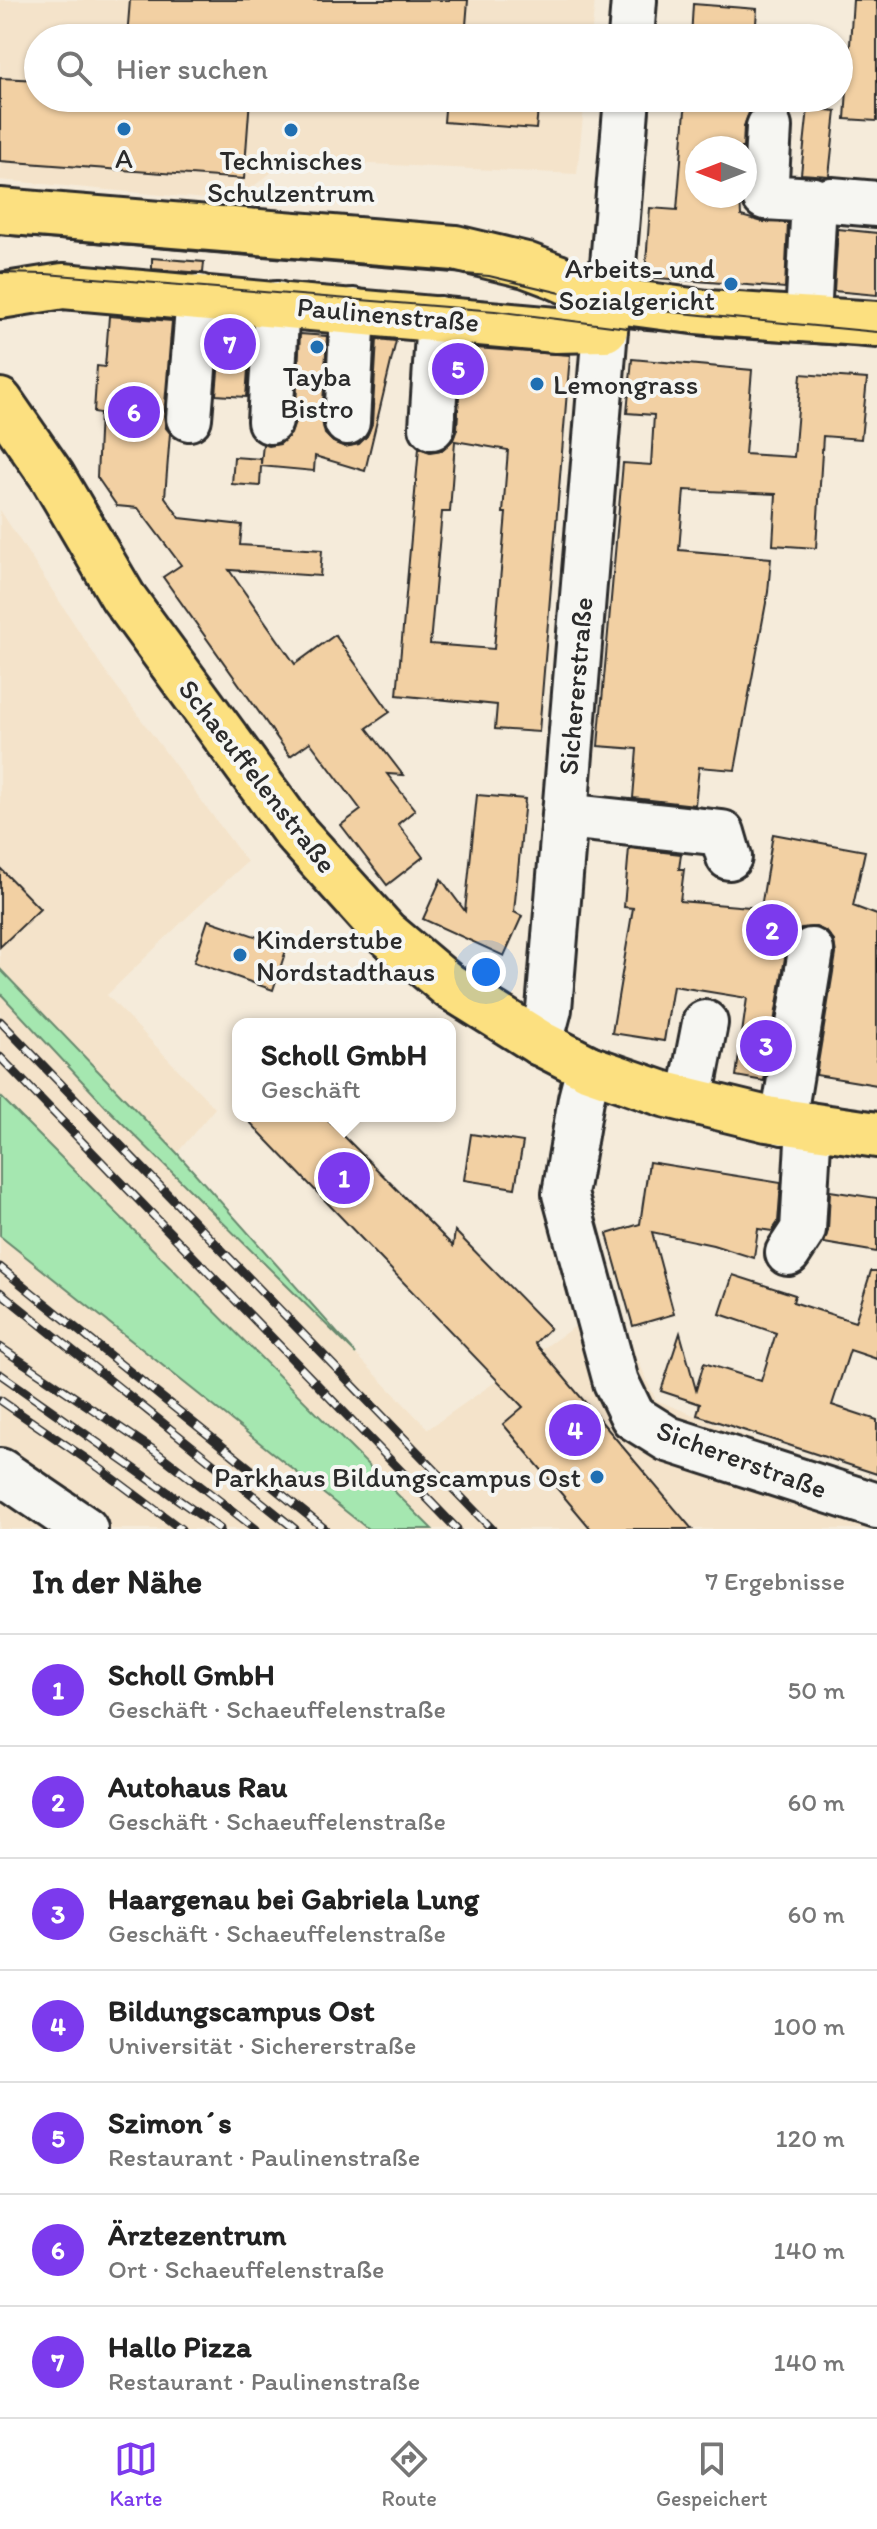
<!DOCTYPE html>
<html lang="de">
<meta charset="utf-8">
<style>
:root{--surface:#fff;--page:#f6f6f6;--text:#222;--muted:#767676;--line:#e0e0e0;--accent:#7c3aed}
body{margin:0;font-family:Itim,sans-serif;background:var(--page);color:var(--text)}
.compass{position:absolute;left:685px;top:136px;width:72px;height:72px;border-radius:50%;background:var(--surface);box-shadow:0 2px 6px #0004;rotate:270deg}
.you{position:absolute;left:486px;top:972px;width:28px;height:28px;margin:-20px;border:6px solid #fff;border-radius:50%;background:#1a73e8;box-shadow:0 0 0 12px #1a73e833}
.badge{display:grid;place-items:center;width:52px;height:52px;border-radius:50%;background:var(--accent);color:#fff;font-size:26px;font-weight:700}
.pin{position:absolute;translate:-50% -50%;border:4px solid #fff;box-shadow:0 2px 8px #0006}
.popup{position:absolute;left:232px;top:1018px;width:224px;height:104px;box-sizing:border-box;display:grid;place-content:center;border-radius:16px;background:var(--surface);filter:drop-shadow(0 2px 6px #0005);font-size:26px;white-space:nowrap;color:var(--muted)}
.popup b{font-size:30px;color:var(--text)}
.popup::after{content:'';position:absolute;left:50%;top:100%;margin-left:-16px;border:16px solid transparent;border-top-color:var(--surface)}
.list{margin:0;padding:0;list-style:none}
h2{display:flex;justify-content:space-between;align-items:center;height:104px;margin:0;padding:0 32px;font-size:34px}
h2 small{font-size:26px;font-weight:400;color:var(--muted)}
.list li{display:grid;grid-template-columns:52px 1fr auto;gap:24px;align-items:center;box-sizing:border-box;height:112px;padding:0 32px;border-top:2px solid var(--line)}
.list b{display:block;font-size:30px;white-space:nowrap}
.list p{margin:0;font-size:26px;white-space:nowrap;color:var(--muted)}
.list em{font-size:26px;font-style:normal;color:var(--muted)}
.icon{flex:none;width:44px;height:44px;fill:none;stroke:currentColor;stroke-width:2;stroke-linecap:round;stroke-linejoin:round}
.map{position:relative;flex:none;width:877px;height:1529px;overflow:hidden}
.search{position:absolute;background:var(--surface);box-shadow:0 2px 6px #0004;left:24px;right:24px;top:24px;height:88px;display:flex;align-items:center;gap:20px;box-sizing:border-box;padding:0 28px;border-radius:44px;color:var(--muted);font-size:30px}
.sheet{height:888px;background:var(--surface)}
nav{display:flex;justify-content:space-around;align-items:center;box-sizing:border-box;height:112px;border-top:2px solid var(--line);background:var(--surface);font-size:22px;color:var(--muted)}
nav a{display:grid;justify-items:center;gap:4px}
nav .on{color:var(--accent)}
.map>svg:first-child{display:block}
.built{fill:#f4e3ca}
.green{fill:#a5e7b0;stroke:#68896e;stroke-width:2}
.building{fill:#f2d0a3;stroke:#2b2b2b;stroke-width:2;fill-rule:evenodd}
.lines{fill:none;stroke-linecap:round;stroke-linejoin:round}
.minor-casing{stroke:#2b2b2b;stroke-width:50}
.major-casing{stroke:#2b2b2b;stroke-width:50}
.minor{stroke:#f6f6f2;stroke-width:44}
.major{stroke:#fce080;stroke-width:44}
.tram{stroke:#2b2b2b;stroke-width:2}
.rail-casing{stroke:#2b2b2b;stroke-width:9}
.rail{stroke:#f6f6f2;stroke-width:6;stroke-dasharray:18;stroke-linecap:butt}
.poi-dot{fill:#1f6fb2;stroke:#f6f6f2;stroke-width:3}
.labels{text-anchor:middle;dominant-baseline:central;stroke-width:8;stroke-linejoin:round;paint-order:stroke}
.poi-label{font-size:28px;fill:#2b2b2b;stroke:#f6f6f2}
.street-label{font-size:28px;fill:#2b2b2b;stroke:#f6f6f2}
</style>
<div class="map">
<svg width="877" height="1529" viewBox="0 0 877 1529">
<rect width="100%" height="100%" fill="#f5ebda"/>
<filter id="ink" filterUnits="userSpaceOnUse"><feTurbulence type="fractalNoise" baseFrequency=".0125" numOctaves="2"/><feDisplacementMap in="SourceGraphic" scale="16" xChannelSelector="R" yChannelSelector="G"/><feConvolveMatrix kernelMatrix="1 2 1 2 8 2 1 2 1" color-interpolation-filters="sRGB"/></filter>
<g filter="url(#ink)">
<g class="built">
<path d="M0,0H595L591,38H38V98H585L577,174L331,162L276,169L242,195L238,202L0,180Z"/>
<path d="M0,510L103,668L247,862L186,918L107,995L215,1108L177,1153L0,969Z"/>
<path d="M0,993L108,1109L356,1354L428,1429L611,1301L656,1400L877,1489V1529H432L0,1096Z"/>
<path d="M0,1236L26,1255L368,1529H0Z"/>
</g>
<g class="green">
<path d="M0,969L177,1153L356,1354L108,1109L0,993Z"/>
<path d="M0,1096L432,1529H368L0,1236Z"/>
</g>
<g class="building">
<path d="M130,0H468L465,38H127Z"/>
<path d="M853,0H877V121L845,119Z"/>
<path d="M693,4L757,9L755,38H691Z"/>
<path d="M0,78L38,80V98H250L244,179L0,161Z"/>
<path d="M446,98H539L536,129L444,122Z"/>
<path d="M686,98H750L749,113L744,126L743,148H697V196H740L741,216L763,222L788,223L785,288L645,277L650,208L677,210Z"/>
<path d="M808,108L836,111L829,176L801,174Z"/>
<path d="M838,229L877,233V295L834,291Z"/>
<path d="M152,258L204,262L203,273L152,269Z"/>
<path d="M109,316L172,321L164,416L166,428L170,433L165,497L180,518L242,525L240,545L322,550L320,576L229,570L295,664L335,635L390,712L367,728L403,775L387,774L415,810L398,824L423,857L387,885L341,825L361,810L310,742L290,756L163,577L181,565L138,508L117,506L97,477L100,413L94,412L97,366L105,367Z"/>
<path d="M222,325L251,328L246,397L216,395Z"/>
<path d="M300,334L327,336L322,421L325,434L333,442L345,447L359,444L367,436L372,424L377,339L396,341L365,471L315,456L314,471L261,466L260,486L232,484L234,457L261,459V464L263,444L269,446L280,444L291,434L295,422Z"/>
<path d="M462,347L570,355L539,732L495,729L497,705L397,695L419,448L430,452L442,450L453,440L457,429ZM455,441L508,450L503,513H506L494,649L430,644L442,512H450Z"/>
<path d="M632,359L752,370L745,454L794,457L801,374L867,379L861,439L823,436L816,548L773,545L776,494L684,490L679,550L771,558L768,592L735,770L699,767L695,805L633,798L637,749L598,746L623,463L651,465L654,415L627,413Z"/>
<path d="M477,795L525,799L514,912L522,916L504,956L423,919L441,879L465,911Z"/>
<path d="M773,834L865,851L853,906L877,915V1085L816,1075L836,954L834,941L827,932L816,927L801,928L792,935L787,946L764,1081L736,1076L747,998L673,986L664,1041L612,1033L633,908L624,907L629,848L681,854L679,869H684L680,901L761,908Z"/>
<path d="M0,868L40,909L0,947Z"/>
<path d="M208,920L287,947L273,990L194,962Z"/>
<path d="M244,1116H324L453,1246L455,1231L550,1328L535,1343L692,1529H591L503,1424L523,1407Z"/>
<path d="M471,1134L523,1142L515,1188L464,1180Z"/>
<path d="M649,1162L781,1183L778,1222L772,1231L758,1229L754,1258L713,1245L652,1232L674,1314L633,1326L607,1234L640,1224Z"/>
<path d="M830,1191L877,1198V1252L824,1243L828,1231Z"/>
<path d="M871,1271H877V1359L850,1350L832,1405L877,1420V1474L697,1415L700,1404L661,1391L680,1333L696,1390L704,1363L761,1381L776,1333L720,1314L733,1275L795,1295L793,1302L855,1322Z"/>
</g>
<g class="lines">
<g class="minor-casing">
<g id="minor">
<path d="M631,38L634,0"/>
<path d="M769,127L765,197L814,200L808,319"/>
<path d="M831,200L877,204"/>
<path d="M610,300L627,98"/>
<path d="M189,418L199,297"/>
<path d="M270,421L277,304"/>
<path d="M347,422L353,311"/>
<path d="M432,427L439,319"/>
<path d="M565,816L722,833L729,857"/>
<path d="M540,1043L549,1009L605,329"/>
<path d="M589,1068L581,1099L565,1194L616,1382L633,1417L668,1439L877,1506"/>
<path d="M690,1100L705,1023"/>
<path d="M783,1122L811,951"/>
<path d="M788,1253L803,1230L809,1125"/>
<path d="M0,1471L85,1529"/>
</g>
</g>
<g class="major-casing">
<g id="major">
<path d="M0,211L455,248L526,265L555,276L610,300L707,313L877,324"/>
<path d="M0,296L63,286L556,330L605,329L610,300"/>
<path d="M0,401L52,476L123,597L295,832L385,932L449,986L540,1043L589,1068L664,1094L767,1119L877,1135"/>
</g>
</g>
<use href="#minor" class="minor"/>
<use href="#major" class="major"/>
<g class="tram">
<path d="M0,235L489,276L620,307L877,332"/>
<path d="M0,273L46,274L495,311L635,329L877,349"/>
</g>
<g class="rail-casing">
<g id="rail">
<path d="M0,1021L492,1529"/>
<path d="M0,1057L457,1529"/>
<path d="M0,1267L325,1529"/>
<path d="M0,1292L295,1529"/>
<path d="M0,1347L155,1451L256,1529"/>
<path d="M0,1374L220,1529"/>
<path d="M0,1400L98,1467L181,1529"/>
</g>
</g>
<use href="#rail" class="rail"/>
</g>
</g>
<g class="poi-dot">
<circle cx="124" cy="129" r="8"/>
<circle cx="291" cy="130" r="8"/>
<circle cx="731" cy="284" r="8"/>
<circle cx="317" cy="347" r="8"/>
<circle cx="537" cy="384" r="8"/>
<circle cx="240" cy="955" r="8"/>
<circle cx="597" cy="1477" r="8"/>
</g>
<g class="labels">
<g class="poi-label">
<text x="124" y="158">A</text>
<text x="291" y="160">Technisches<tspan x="291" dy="32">Schulzentrum</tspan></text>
<text x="715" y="268" text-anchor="end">Arbeits- und<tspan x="715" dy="32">Sozialgericht</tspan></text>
<text x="317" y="376">Tayba<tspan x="317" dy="32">Bistro</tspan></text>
<text x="553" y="384" text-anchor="start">Lemongrass</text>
<text x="256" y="939" text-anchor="start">Kinderstube<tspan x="256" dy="32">Nordstadthaus</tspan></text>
<text x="581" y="1477" text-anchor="end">Parkhaus Bildungscampus Ost</text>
</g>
<g class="street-label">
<text transform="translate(388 314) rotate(5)">Paulinenstraße</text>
<text transform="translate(575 686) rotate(-85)">Sichererstraße</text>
<text transform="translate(258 776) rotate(52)">Schaeuffelenstraße</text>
<text transform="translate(742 1459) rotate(20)">Sichererstraße</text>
</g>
</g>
</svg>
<svg class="compass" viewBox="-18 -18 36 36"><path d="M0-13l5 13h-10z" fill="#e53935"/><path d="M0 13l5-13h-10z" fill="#767676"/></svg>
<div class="you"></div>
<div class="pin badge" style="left:344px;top:1178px">1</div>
<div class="popup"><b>Scholl GmbH</b>Geschäft</div>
<div class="pin badge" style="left:772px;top:930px">2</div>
<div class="pin badge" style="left:766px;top:1046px">3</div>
<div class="pin badge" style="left:575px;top:1430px">4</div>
<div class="pin badge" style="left:458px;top:369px">5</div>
<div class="pin badge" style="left:134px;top:412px">6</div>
<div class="pin badge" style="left:230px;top:344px">7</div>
<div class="search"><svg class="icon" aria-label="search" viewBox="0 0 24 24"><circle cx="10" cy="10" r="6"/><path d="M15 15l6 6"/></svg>Hier suchen</div>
</div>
<section class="sheet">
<h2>In der Nähe<small>7 Ergebnisse</small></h2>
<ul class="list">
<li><span class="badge">1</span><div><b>Scholl GmbH</b><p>Geschäft · Schaeuffelenstraße</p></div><em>50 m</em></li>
<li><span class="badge">2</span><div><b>Autohaus Rau</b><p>Geschäft · Schaeuffelenstraße</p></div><em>60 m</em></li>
<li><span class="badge">3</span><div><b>Haargenau bei Gabriela Lung</b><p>Geschäft · Schaeuffelenstraße</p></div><em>60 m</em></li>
<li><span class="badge">4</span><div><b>Bildungscampus Ost</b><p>Universität · Sichererstraße</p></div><em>100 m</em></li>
<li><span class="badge">5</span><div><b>Szimon´s</b><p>Restaurant · Paulinenstraße</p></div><em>120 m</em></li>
<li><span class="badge">6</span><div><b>Ärztezentrum</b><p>Ort · Schaeuffelenstraße</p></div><em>140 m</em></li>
<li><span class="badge">7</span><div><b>Hallo Pizza</b><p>Restaurant · Paulinenstraße</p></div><em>140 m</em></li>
</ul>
</section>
<nav>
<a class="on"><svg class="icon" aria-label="map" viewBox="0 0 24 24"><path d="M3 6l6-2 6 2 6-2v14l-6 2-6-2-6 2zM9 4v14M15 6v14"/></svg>Karte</a>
<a><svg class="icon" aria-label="directions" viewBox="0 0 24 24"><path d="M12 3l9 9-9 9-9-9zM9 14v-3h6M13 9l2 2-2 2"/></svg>Route</a>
<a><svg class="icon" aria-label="saved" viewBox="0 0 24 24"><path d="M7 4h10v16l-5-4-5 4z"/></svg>Gespeichert</a>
</nav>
